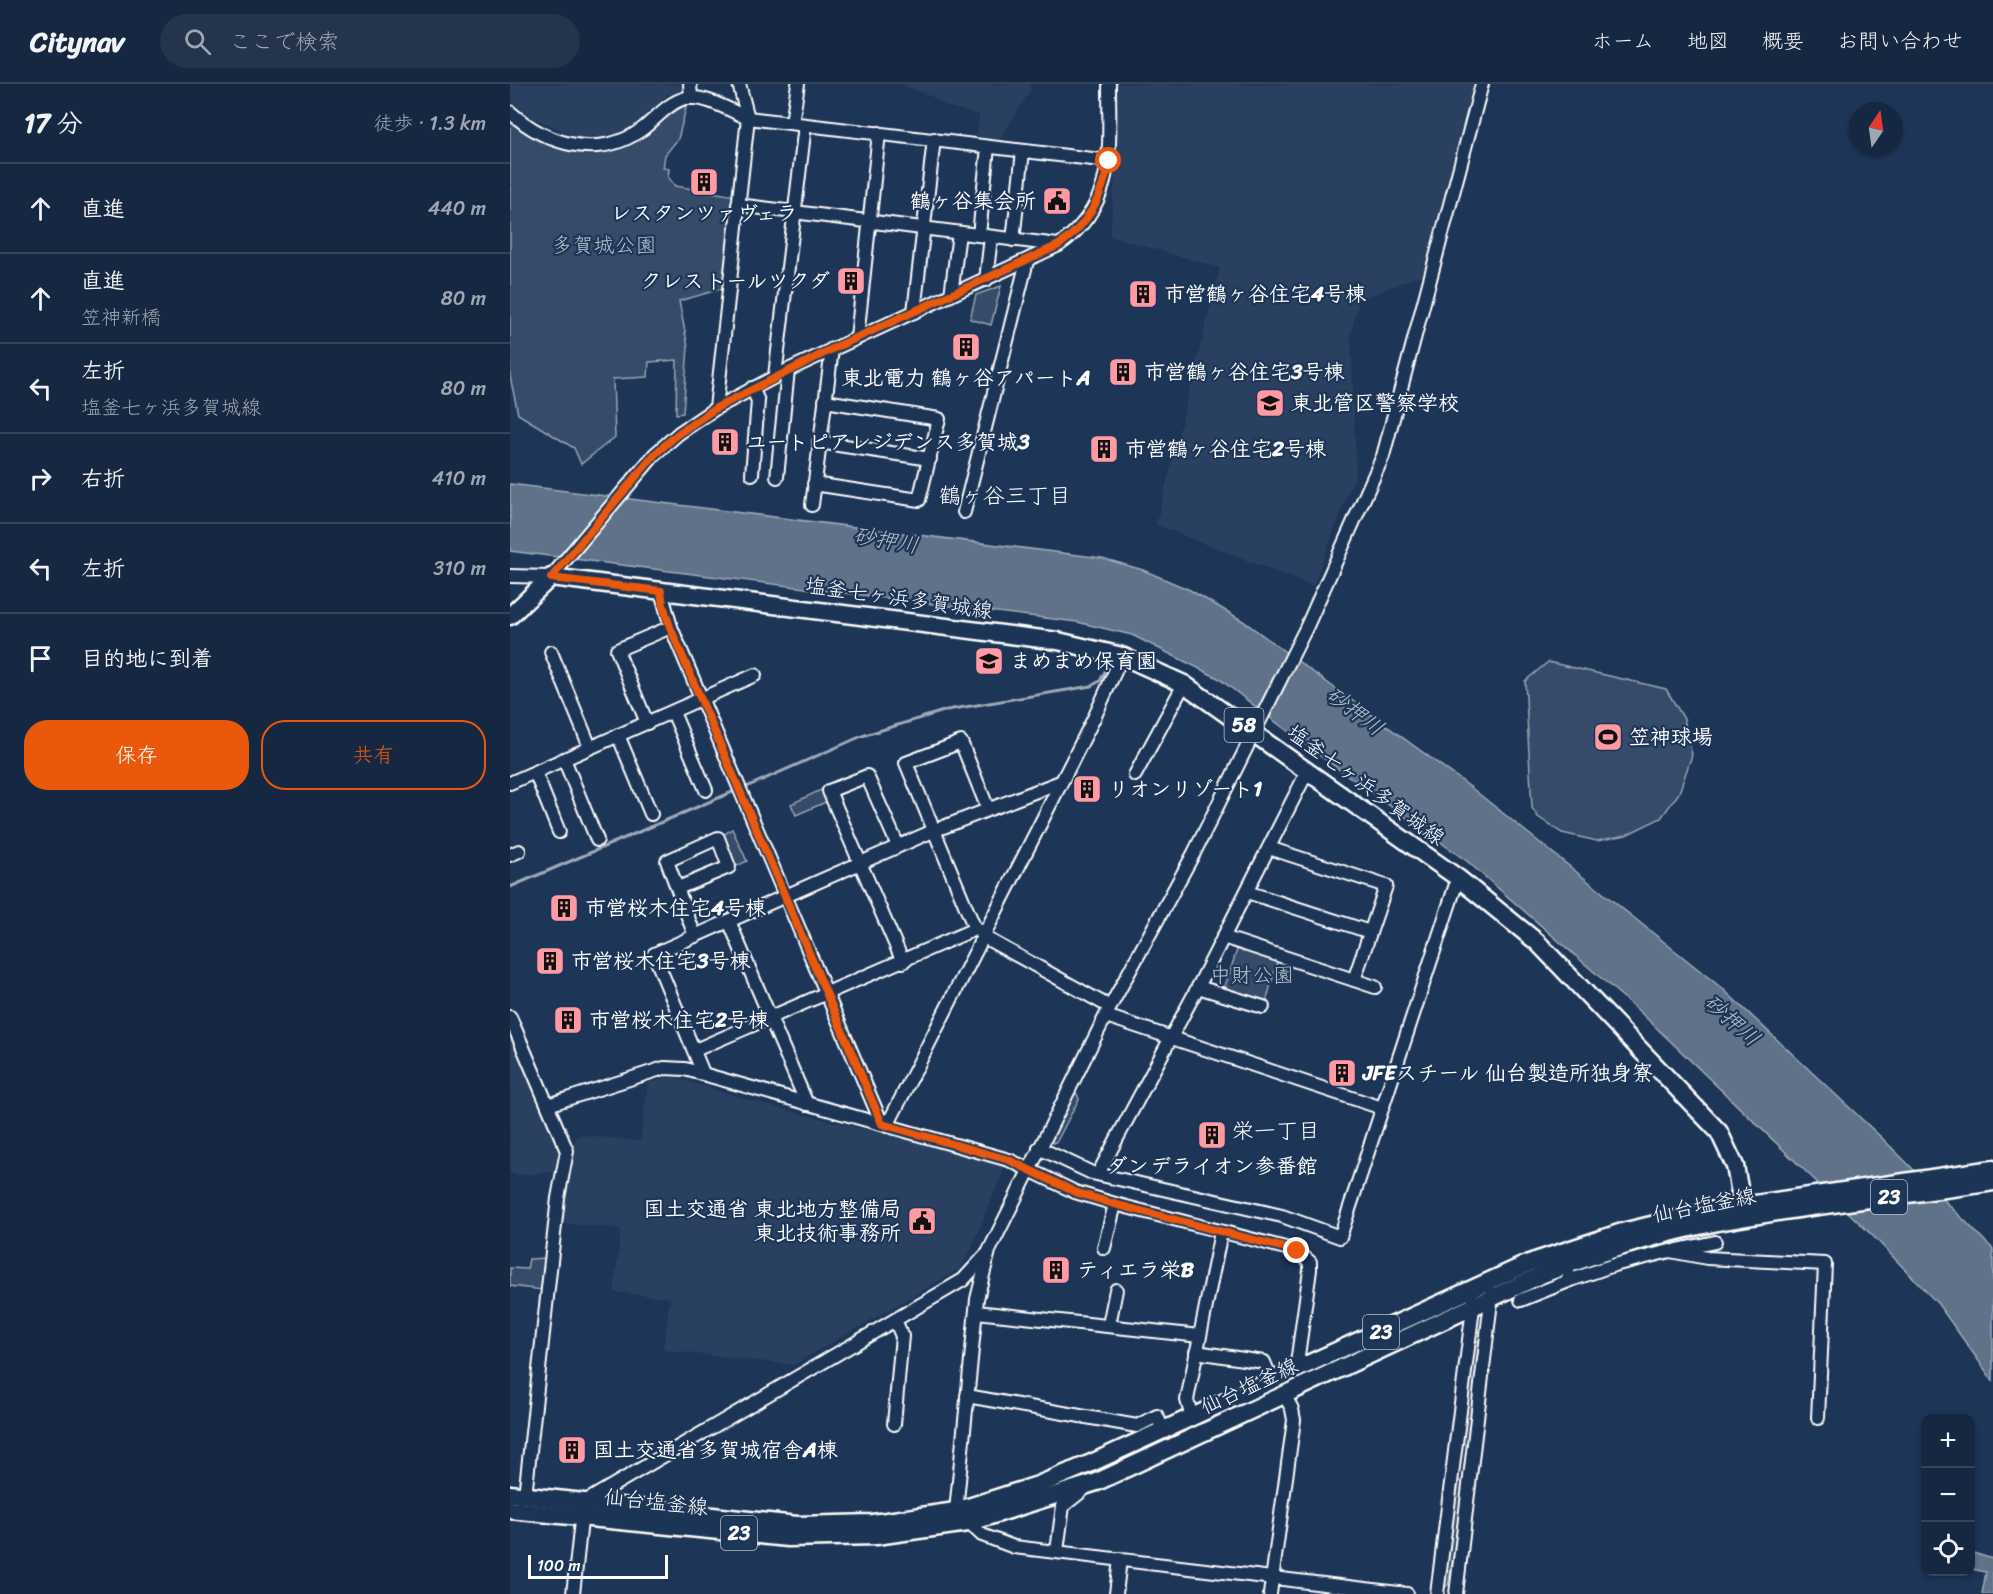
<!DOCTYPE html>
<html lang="ja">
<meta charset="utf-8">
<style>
:root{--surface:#162841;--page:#23344c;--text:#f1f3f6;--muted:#9ea6b1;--line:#35445a;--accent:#ea580c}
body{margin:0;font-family:Sriracha,"Klee One",sans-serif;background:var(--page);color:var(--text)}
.controls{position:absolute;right:18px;bottom:18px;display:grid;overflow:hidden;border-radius:12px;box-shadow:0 2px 4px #0004}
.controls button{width:54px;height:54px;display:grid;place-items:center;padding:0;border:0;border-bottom:2px solid var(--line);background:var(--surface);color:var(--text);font:30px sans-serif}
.compass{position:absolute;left:1339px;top:18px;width:54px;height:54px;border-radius:50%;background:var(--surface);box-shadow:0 2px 4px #0004;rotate:13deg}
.scale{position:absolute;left:18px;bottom:15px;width:140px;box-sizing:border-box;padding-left:6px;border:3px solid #fff;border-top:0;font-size:16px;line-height:21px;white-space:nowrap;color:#fff;-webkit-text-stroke:4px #1d3557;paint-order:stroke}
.stop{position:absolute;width:18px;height:18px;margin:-14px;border:4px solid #ea580c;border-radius:50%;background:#fff}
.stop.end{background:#ea580c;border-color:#fff;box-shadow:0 2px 6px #0008}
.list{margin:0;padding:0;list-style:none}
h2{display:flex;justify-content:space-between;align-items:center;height:78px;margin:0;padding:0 24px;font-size:26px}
h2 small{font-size:20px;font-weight:400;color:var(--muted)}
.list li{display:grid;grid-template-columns:39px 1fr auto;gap:18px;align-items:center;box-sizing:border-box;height:90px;padding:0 24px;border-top:2px solid var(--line)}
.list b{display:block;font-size:22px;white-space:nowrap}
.list p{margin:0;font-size:20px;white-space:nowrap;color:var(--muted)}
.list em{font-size:20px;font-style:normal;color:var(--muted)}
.actions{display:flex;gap:12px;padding:18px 24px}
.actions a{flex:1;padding:14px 0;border:2px solid var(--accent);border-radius:24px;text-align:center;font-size:21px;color:var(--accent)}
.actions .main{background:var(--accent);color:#fff}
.icon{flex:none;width:33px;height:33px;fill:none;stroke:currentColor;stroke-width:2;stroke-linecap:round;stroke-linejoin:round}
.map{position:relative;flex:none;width:1483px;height:1510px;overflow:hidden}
header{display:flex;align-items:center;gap:36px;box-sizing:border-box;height:84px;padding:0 30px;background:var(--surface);border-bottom:2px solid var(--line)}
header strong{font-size:28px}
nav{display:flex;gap:33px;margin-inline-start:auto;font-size:21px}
.search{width:420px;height:54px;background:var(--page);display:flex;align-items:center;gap:15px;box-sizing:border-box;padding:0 21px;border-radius:33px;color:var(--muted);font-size:22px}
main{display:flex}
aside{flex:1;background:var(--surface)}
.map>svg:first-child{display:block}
.built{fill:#2a4161}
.green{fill:#364b69;stroke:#9aa5b4;stroke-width:1.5}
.water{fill:#617289;stroke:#a0aab8;stroke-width:1.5}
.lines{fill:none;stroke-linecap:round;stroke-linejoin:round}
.stream{stroke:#a0aab8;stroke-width:3}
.minor-casing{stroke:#fff;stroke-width:16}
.major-casing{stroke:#fff;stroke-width:21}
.minor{stroke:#1d3557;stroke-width:12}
.major{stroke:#1d3557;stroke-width:16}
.route{stroke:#ea580c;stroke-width:8}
.labels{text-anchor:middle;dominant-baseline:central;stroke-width:4.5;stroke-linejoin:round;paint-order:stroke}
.shield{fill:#1d3557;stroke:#bbc2cd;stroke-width:1.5}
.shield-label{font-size:20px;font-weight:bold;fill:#fff}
.poi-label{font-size:21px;font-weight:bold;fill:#fff;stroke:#1d3557;text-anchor:start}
.park-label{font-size:21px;fill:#b9c0ca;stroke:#1d3557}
.street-label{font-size:21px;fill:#fff;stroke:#1d3557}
.neighbourhood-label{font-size:22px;fill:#fff;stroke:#1d3557}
.water-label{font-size:22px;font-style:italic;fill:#b8c0ca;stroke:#1d3557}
</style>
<header>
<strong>Citynav</strong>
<div class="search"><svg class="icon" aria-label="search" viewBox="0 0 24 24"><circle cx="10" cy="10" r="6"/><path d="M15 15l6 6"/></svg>ここで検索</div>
<nav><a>ホーム</a><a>地図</a><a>概要</a><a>お問い合わせ</a></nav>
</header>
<main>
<aside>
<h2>17 分<small>徒歩 · 1.3 km</small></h2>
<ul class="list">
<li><svg class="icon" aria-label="ahead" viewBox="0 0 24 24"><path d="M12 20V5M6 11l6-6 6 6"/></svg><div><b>直進</b></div><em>440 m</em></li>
<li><svg class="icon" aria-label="ahead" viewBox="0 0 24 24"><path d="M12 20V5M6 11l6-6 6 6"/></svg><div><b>直進</b><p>笠神新橋</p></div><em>80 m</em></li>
<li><svg class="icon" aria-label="left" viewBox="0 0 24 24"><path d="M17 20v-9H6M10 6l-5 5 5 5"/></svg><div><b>左折</b><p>塩釜七ヶ浜多賀城線</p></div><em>80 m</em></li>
<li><svg class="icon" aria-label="right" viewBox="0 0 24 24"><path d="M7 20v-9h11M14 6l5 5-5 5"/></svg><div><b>右折</b></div><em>410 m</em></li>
<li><svg class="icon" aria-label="left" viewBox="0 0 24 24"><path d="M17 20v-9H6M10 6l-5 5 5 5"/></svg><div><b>左折</b></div><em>310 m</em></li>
<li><svg class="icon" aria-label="arrive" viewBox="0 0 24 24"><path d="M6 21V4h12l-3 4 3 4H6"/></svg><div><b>目的地に到着</b></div></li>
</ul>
<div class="actions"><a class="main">保存</a><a>共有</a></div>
</aside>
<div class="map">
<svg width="1483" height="1510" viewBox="0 0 1483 1510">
<rect width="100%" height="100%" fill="#1d3557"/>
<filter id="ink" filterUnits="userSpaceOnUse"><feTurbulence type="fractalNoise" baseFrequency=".0167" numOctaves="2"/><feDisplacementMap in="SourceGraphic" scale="12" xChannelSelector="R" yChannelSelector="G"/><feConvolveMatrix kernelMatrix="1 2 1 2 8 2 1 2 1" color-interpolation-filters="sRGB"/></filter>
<g filter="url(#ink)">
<g class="built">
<path d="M0,0H172L173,5L158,11L126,39L107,50L87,54L67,53L19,32L0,16Z"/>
<path d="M390,0H520V7L490,55L467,52L469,31L435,22L425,14Z"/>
<path d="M607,0H963L913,190L849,216L841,249L846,389L803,502L646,441L710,184L600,152L606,76Z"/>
<path d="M0,944L52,1067L50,1087L10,1091L0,1089Z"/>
<path d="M155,994H166L267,1024L496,1080L461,1165L451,1184L283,1281L153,1266L160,1214L104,1208L111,1145L49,1139L60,1062L70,1051L130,1057L138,999Z"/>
</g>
<g class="green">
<path d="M177,20L168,55L155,71L153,84L159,85L158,93L165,102L226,112L215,204L169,217L178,263L173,329L166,330L167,276L139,278L138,293L103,295L105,353L71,380L64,364L8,330L0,292V33C55,61 76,86 135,49C150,39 162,28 177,20Z"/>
<path d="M491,202L481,241L460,235L466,211Z"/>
<path d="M1038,578L1156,605L1174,635L1182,671L1169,709L1151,734L1116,751L1087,757L1052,749L1028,733L1022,724L1015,597Z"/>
<path d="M313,705L318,717L286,731L281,720Z"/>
<path d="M222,745L237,777L227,782L224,781L212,752Z"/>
<path d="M728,863L768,876L756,918L714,905Z"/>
<path d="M563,1010H567L569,1015L547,1057L543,1059L540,1056Z"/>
<path d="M37,1174L33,1206L0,1202V1184L17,1185L19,1175Z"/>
<path d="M969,1256L958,1361H956L953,1359L965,1259Z"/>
<path d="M953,1395L951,1430L938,1501L935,1503L936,1467L949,1398Z"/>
</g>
<g class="water">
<path d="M0,400L592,474L633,486L680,506L733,537L959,702L1213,905L1373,1055L1483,1165V1297L1428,1220L1365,1154L1130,928L958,778L809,671L708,594L622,551L567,538L0,467Z"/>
<path d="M1460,1468L1483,1475V1510H1472L1476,1488L1461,1485Z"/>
</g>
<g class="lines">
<g class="stream">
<path d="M234,704L352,652L437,626L581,602L590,597L598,582"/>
<path d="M0,803L227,706"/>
</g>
<g class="minor-casing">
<g id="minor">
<path d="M180,0L181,14"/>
<path d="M0,28C37,61 88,76 131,46C145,36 158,18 176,14C195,11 221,27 238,34L599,77"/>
<path d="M282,39L288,0"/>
<path d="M228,121L548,161"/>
<path d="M469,151L478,63"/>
<path d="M503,156L513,67"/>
<path d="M476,196L481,153"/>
<path d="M441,211L449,149"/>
<path d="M404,228L424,55"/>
<path d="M347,254L369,49"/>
<path d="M265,292L295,41"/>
<path d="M206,324L238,34L229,0"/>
<path d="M309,358L420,375"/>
<path d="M242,390L248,317L242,304"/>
<path d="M267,393L278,286"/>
<path d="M304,400L409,416L429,335L315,317"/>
<path d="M302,421L322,265"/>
<path d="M454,428L517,177"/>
<path d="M0,492L41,493L145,370L169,349L206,324L278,286L549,161C607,120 599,64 599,0"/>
<path d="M151,507L161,543L372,1040"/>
<path d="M41,568L80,663"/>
<path d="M163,628L196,706"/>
<path d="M137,639L107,566L161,543"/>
<path d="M108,651L141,730"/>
<path d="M54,675L87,756"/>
<path d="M25,688L49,748"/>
<path d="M625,691L674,600"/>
<path d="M0,699L245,591"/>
<path d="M388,762L357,692L319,707L393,878"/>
<path d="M0,771L9,767"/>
<path d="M168,804L219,783L208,754L157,777L185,852"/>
<path d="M737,808L860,848"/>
<path d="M219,837L297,1020"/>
<path d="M465,845L396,679L451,658L478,725"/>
<path d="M472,852L600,923"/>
<path d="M713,853L844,896L876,802L759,764"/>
<path d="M844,896L865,903"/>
<path d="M688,903L753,923"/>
<path d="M596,932L872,1024"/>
<path d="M0,933L57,1067L48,1114L15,1412"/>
<path d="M185,966L465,845L474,848"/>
<path d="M193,989L144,870L423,747L550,698"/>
<path d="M38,1021L154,984L175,985L499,1076L565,1108L605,1120L787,1167L800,1178V1186L786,1286"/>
<path d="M377,1042L585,632L612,572"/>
<path d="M529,1064L582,1089L772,1132L830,1153L948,794"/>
<path d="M588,1090L688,903L797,688"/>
<path d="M594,1164L605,1120"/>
<path d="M1167,1166L1205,1158"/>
<path d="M1055,1182L1061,1196L1104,1181L1160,1167L1197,1174L1315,1180L1308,1334"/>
<path d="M1011,1216L1061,1196"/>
<path d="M466,1228L690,1252"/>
<path d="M599,1241L606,1206"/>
<path d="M686,1268L754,1278L762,1297"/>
<path d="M457,1312L627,1342L647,1332L654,1348"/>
<path d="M682,1334L677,1316L711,1148"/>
<path d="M384,1340L392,1252L385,1236"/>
<path d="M547,1467L553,1422L573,1406"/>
<path d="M63,1510L73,1419L453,1196L476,1171"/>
<path d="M606,1510L610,1475"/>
<path d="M760,1510L784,1336L782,1325L774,1310"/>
<path d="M897,1510L504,1463L472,1451L446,1427L467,1215L479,1167L600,923L684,769L797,542L873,372L972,0"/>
<path d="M927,1510L964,1216"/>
<path d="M946,1510L982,1209"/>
</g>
</g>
<g class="major-casing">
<g id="major">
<path d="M0,532L41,493L548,557L612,572L674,600L948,794L1027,858L1209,1048L1225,1082L1234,1130"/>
<path d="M0,1410L287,1441L363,1439L446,1427L528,1401L579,1380L1019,1179L1112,1148L1204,1126L1483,1085"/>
<path d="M0,1426L278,1454L366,1452L458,1439L587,1398L1033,1190C1090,1168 1148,1150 1208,1138C1298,1121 1392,1112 1483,1098"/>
</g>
</g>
<use href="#minor" class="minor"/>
<use href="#major" class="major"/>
</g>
</g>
<g class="lines" filter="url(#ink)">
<path class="route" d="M599,77C592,113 579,140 549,161L322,265L206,324L169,349L145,370L41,494L151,507L153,521L160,543L372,1040L499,1076L565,1108L604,1120L787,1167"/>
</g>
<defs>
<g id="building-square" transform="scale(1.5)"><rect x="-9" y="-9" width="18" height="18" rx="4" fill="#ff9aa2" stroke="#1d3557"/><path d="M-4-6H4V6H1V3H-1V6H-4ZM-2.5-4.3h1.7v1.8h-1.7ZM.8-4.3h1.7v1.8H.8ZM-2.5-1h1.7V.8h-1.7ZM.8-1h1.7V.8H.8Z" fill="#111"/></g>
<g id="civic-square" transform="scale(1.5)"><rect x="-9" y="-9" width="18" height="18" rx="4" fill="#ff9aa2" stroke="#1d3557"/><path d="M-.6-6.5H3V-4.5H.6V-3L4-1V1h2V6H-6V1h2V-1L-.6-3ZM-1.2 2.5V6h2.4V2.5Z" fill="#111"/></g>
<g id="school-square" transform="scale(1.5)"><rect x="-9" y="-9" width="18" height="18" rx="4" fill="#ff9aa2" stroke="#1d3557"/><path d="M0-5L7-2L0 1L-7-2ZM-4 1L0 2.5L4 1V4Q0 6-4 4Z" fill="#111"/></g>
<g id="stadium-square" transform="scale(1.5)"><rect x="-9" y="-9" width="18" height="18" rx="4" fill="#ff9aa2" stroke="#1d3557"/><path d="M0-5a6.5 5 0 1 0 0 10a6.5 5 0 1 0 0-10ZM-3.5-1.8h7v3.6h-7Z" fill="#111"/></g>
</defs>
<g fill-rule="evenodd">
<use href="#building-square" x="194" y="98"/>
<use href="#civic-square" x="547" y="117"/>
<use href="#building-square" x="341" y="197"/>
<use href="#building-square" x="633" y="210"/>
<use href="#building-square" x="456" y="263"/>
<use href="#building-square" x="613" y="288"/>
<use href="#school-square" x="760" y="319"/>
<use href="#building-square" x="215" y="358"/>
<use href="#building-square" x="594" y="365"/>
<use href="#school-square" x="479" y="577"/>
<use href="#stadium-square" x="1098" y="653"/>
<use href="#building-square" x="577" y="705"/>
<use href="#building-square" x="54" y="824"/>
<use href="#building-square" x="40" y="877"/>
<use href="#building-square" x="58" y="936"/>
<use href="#building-square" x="832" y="989"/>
<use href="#building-square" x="702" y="1051"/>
<use href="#civic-square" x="412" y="1137"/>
<use href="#building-square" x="546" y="1186"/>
<use href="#building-square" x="62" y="1366"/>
</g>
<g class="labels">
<g class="shield">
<rect x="714.5" y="624" width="39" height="34" rx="4.5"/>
<rect x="1361" y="1096" width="36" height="34" rx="4.5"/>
<rect x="853" y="1231" width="36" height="34" rx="4.5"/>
<rect x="211" y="1432" width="36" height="34" rx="4.5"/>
</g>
<g class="shield-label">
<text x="734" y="641">58</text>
<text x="1379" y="1113">23</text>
<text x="871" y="1248">23</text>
<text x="229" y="1449">23</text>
</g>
<g class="poi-label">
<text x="526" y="117" text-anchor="end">鶴ヶ谷集会所</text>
<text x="194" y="129" text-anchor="middle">レスタンツァヴェラ</text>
<text x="320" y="197" text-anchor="end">クレストールツクダ</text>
<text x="654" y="210">市営鶴ヶ谷住宅4号棟</text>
<text x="634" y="288">市営鶴ヶ谷住宅3号棟</text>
<text x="456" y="294" text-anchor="middle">東北電力 鶴ヶ谷アパートA</text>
<text x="781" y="319">東北管区警察学校</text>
<text x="236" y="358">ユートピアレジデンス多賀城3</text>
<text x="615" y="365">市営鶴ヶ谷住宅2号棟</text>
<text x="500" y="577">まめまめ保育園</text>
<text x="1119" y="653">笠神球場</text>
<text x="598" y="705">リオンリゾート1</text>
<text x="75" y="824">市営桜木住宅4号棟</text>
<text x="61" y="877">市営桜木住宅3号棟</text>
<text x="79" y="936">市営桜木住宅2号棟</text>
<text x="853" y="989">JFEスチール 仙台製造所独身寮</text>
<text x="702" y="1082" text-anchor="middle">ダンデライオン参番館</text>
<text x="391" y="1125" text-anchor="end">国土交通省 東北地方整備局<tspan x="391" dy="24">東北技術事務所</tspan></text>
<text x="567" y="1186">ティエラ栄B</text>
<text x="83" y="1366">国土交通省多賀城宿舎A棟</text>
</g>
<g class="park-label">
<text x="94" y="161">多賀城公園</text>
<text x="742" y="891">中財公園</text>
</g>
<g class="street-label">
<text transform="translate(389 514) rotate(8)">塩釜七ヶ浜多賀城線</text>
<text transform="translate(856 701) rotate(36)">塩釜七ヶ浜多賀城線</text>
<text transform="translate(1194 1121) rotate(-11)">仙台塩釜線</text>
<text transform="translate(739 1302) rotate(-25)">仙台塩釜線</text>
<text transform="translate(146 1418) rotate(6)">仙台塩釜線</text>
</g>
<g class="neighbourhood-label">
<text x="495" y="411">鶴ヶ谷三丁目</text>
<text x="766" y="1046">栄一丁目</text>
</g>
<g class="water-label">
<text transform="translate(376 456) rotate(10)">砂押川</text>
<text transform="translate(845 627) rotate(37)">砂押川</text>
<text transform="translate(1222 936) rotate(41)">砂押川</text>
</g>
</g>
</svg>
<div class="controls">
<button>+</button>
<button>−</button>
<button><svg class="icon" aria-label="locate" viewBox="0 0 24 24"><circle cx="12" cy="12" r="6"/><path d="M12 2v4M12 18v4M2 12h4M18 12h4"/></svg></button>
</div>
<svg class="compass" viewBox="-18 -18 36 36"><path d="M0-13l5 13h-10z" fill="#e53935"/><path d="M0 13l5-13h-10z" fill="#9ea6b1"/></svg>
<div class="scale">100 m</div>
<div class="stop" style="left:599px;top:77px"></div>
<div class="stop end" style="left:787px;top:1167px"></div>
</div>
</main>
